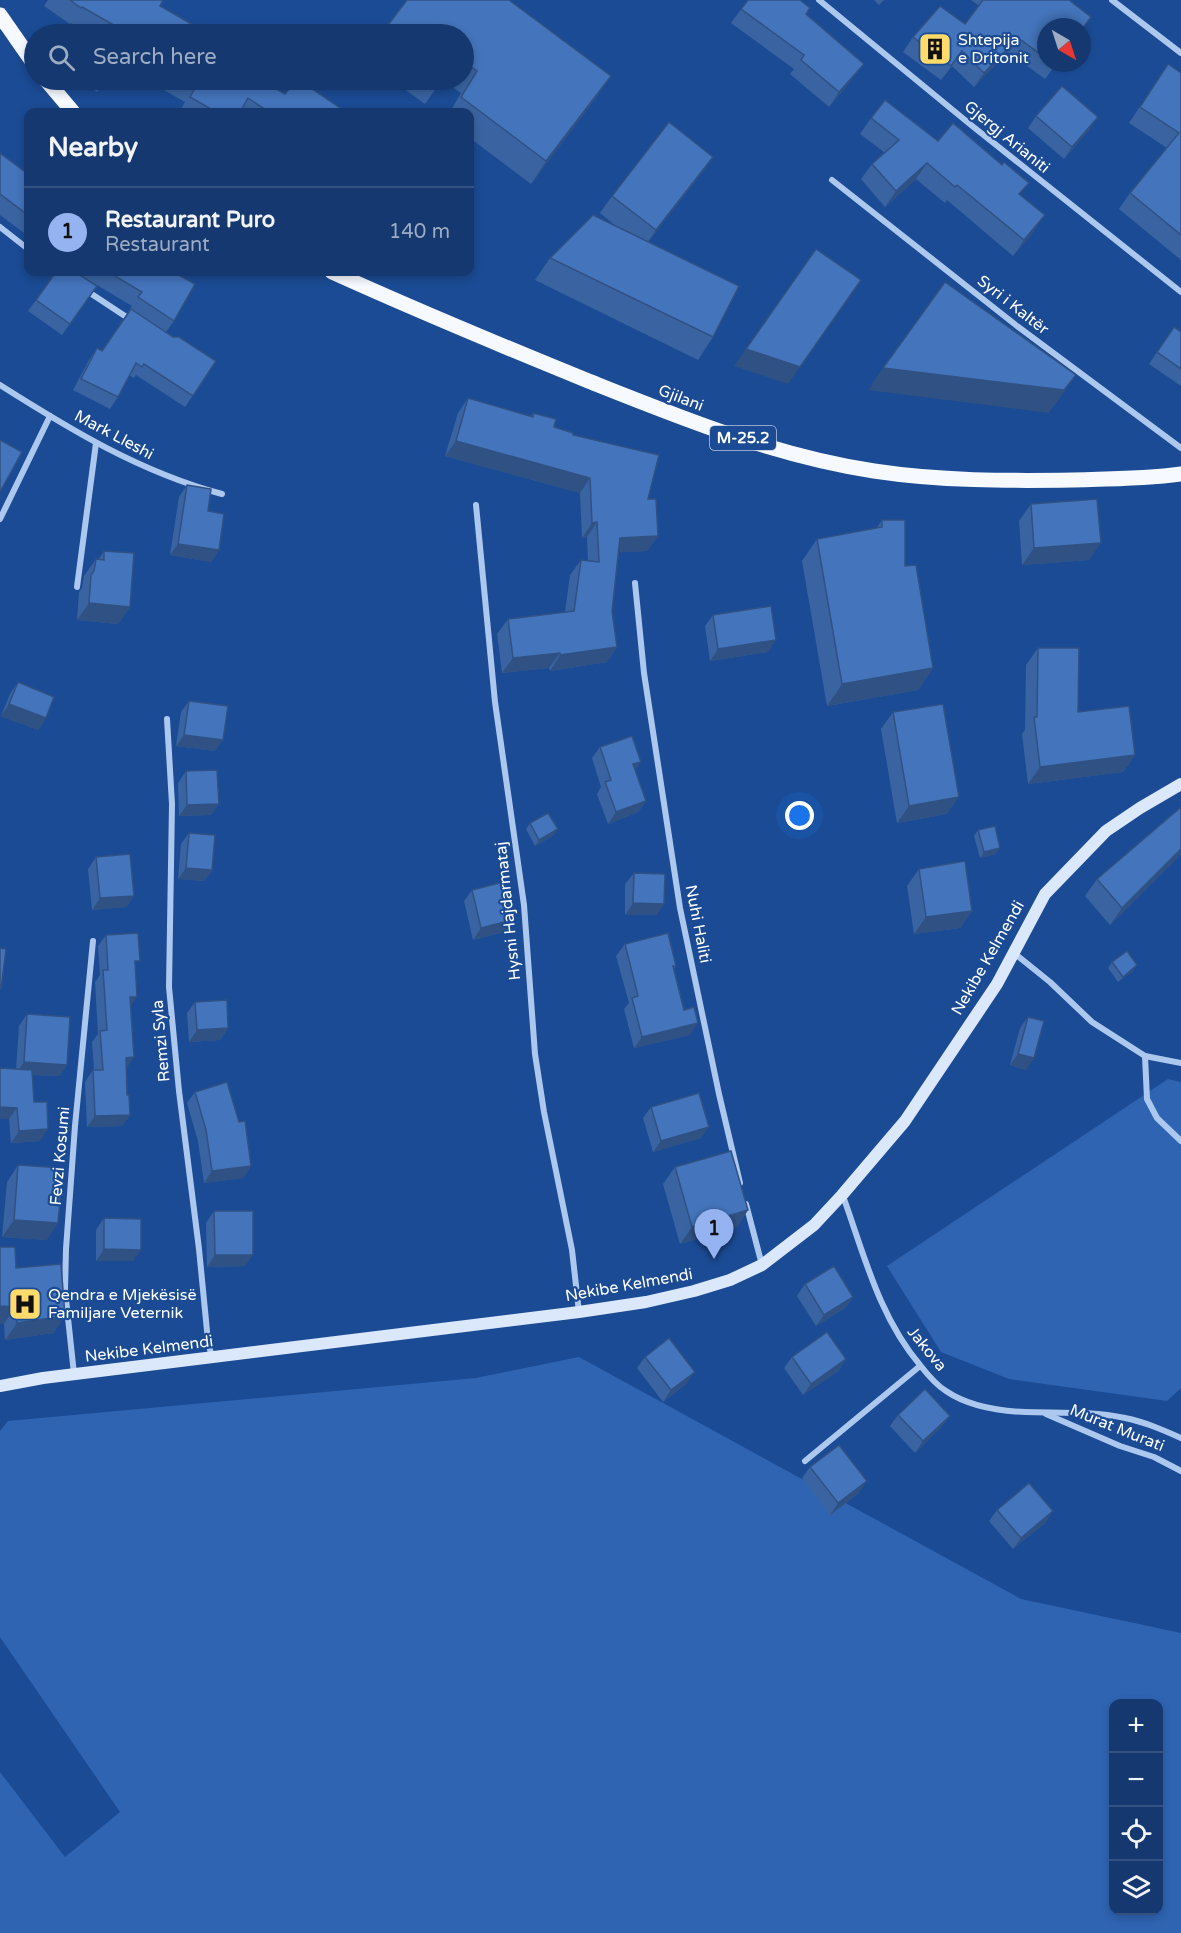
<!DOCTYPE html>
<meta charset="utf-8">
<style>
:root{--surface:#14386f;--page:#1d3f74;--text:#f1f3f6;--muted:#9dacc3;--line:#335282;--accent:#95b2f1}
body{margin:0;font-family:"Varela Round",sans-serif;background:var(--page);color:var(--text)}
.controls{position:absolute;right:18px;bottom:18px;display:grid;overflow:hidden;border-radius:12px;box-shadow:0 3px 9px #0003}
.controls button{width:54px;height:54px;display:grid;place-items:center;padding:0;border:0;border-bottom:2px solid var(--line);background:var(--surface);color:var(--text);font:30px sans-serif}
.compass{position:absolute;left:1037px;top:18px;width:54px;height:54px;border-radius:50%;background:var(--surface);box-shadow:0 3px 9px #0003;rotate:141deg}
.you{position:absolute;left:800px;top:816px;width:21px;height:21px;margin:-15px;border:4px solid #fff;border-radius:50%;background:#1a73e8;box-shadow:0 0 0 9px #1a73e833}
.badge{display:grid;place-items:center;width:39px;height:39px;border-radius:50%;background:var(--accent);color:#111;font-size:20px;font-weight:700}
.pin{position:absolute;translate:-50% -50px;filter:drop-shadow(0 2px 3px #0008)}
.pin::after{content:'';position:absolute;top:32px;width:21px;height:18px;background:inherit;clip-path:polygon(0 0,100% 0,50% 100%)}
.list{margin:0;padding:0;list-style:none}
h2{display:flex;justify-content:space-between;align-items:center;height:78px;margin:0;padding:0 24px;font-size:26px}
h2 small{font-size:20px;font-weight:400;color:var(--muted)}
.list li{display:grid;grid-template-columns:39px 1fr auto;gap:18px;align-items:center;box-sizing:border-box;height:90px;padding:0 24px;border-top:2px solid var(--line)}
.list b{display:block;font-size:22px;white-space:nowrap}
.list p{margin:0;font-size:20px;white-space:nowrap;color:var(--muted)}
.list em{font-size:20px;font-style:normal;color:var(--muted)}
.icon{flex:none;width:33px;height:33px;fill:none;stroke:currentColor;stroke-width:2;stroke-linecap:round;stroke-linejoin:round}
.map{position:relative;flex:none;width:1181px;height:1933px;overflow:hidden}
.search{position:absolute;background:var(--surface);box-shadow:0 3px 9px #0003;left:24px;top:24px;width:450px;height:66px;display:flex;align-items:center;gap:15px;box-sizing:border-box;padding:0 21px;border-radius:33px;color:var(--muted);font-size:22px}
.panel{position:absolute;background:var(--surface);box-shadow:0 3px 9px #0003;left:24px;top:108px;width:450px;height:168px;border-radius:12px}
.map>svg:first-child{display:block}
.green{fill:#2f64b2;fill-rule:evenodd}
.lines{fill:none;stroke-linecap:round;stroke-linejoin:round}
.street{stroke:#adc8ef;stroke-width:6}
.secondary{stroke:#dbe7fb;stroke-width:12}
.primary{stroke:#f6f9ff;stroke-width:15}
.wall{fill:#3a64a1}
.shaded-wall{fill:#305183}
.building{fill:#4474bb;stroke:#305183;stroke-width:1.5}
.labels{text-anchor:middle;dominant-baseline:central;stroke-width:4.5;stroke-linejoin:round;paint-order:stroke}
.shield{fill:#1b4b94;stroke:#bbc9df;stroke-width:1.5}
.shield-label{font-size:15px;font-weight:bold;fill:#fff}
.poi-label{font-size:16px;fill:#fff;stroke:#1b4b94;text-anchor:start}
.street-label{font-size:16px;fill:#fff;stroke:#1b4b94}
</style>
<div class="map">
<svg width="1181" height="1933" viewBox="0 0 1181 1933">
<rect width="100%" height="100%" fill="#1b4b94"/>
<g class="green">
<path d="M1168,1079L1181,1082V1388L1167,1401L1009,1379L941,1352L887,1266Z"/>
<path d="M579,1357L1021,1599L1181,1633V1933H0V1772L65,1857L120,1812L0,1637V1431L8,1421L476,1378ZM1114,1704H1158V1910H1114Z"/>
</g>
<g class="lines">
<g class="street">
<path d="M819,0L971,125L1181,292"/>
<path d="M1112,0L1181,53"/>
<path d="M832,180L1017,326L1181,448"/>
<path d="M0,227L28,249"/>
<path d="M84,289L131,320"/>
<path d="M0,385C71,430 140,472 222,494"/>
<path d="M476,505L495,702L524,905L535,1054L544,1112L572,1250L579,1312"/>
<path d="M0,519L50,416"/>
<path d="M635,583L644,673L680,908L719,1094L740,1183"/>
<path d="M77,587L96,443"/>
<path d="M167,719L172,804L169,987L179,1091L199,1249L208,1341L212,1358"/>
<path d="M1014,953L1050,982L1092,1022L1145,1056L1181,1063"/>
<path d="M1145,1056L1147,1099L1157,1118L1181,1141"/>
<path d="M843,1196C864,1254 879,1317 920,1365C927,1374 936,1385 946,1391C968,1406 998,1411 1025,1412C1058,1413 1092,1411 1125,1418C1145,1422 1163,1430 1181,1438"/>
<path d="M746,1204L762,1265"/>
<path d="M74,1374L65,1290L66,1249L75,1126L93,941"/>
<path d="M1046,1414L1120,1446L1154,1457L1181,1471"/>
<path d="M805,1461L920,1366"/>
</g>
<path class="secondary" d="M0,1386L43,1378L579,1312L646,1302L694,1291L730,1280L762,1265L814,1225L842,1195L905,1121L997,984L1045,894L1106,831L1140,808L1181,784"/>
<g class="primary">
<path d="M0,15L34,64"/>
<path d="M46,80L73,112"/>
<path d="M332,272C416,310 500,345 586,380C679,417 774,456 874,471C940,481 1007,481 1073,480C1109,479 1145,479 1181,474"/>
</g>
</g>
<g class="wall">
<path d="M48,0H163L160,6L209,34H91L71,23L70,24L44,6Z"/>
<path d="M748,0L806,14L853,78L829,107L790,74L794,69L731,23Z"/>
<path d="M874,0H884L879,5Z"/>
<path d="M971,0H1069L1046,27V63H1057L1045,79L1008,52L974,87L952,66L941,80L903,52L913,37L965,24L979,6Z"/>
<path d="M464,34L611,76L595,99L531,184L470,138V112H450L461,93L442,80L425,104L392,80H464Z"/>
<path d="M1168,64L1181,73V260L1119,209L1130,193L1167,148L1129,123Z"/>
<path d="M80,80H106L97,92Z"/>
<path d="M146,80H261L285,94L346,112H179L185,102Z"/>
<path d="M1036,116L1090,129L1064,159L1028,128Z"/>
<path d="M871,118L938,141L1020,195L1034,231L1013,256L947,200L945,203L916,179L885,207L861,179L872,164L884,152L860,134Z"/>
<path d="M0,153L28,174V236L0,215Z"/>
<path d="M713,157L701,174L648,242L713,337L698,360L535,280L550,258L617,227L600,213L612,196Z"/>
<path d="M56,272H173L174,321L166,332L216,361L185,407L136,375L134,378L129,375L118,397L110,409L73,390L89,360L97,348L102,351L132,306L97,285L62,335L28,311Z"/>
<path d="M1174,327L1181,332V386L1149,364Z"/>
<path d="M468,398L531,416L533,413L554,427L573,435L648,499L658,536L647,551L619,552L612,611L617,647L607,662L550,671L549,668L502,673L497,634L508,619L565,612L570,575L581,560L588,561L587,537L582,538L580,493L445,456L458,413Z"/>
<path d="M187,485L208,511L219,550L211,562L170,555L179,497Z"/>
<path d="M1031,504L1089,560L1022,565L1019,521Z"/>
<path d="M882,520L933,668L918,690L827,706L802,561L817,539L876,529Z"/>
<path d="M104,551L130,607L118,624L77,620L79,592L82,588L84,576L96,559L98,560Z"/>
<path d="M713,615L768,652L710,661L705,626Z"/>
<path d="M1038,648L1078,712L1135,755L1123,772L1028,784L1022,734L1025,730L1026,665Z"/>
<path d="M18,682L46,718L38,730L1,716L10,694Z"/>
<path d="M189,701L215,751L176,746L181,712Z"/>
<path d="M893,712L947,814L897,823L881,729Z"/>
<path d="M600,747L635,770L646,801L638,812L608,824L597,794L601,787L592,758Z"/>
<path d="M186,771L211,815L179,816L178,783Z"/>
<path d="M530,823L554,835L535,846L526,829Z"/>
<path d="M978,830L996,854L980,858L974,836Z"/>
<path d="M189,833L212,870L204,881L178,879L181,844Z"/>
<path d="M1181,854L1110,925L1085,896L1097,879Z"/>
<path d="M96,857L134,896L126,907L92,910L88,869Z"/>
<path d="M919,869L972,911L960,928L914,934L907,886Z"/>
<path d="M634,873L664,904L656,915H625V884Z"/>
<path d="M472,890L516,919L508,931L473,940L464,901Z"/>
<path d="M106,935L135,967L131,1006L127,1067V1095L130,1115L122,1126L87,1127L85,1082L93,1070H94L92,1042L98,1034L95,982L100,975L98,946Z"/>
<path d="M625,944L676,966L674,969L690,1035L634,1048L624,1009L629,1003L616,956Z"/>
<path d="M1112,962L1133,971L1118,982L1108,968Z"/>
<path d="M195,1002L228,1028L220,1040L189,1042L187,1013Z"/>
<path d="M27,1014L67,1065L59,1076L32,1075L34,1102L40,1141L11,1143L9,1119L16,1069L19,1026Z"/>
<path d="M1028,1017L1026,1070L1010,1065L1020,1028Z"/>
<path d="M195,1092L251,1166L243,1178L204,1183L198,1141L187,1103Z"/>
<path d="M651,1107L701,1138L653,1152L643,1118Z"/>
<path d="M18,1165L47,1240L2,1237L7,1182Z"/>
<path d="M675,1167L748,1210L737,1227L680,1244L663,1184Z"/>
<path d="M214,1211L245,1266L207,1267L206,1223Z"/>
<path d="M104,1218L133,1261H96V1230Z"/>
<path d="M0,1247L16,1268L65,1316L53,1333L5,1340L4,1324H0Z"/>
<path d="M805,1284L853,1297L845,1308L816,1326L797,1296Z"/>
<path d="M645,1357L687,1383L663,1402L637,1368Z"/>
<path d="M792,1357L846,1359L838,1371L803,1395L784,1368Z"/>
<path d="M898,1415L950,1416L941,1427L915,1453L890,1426Z"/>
<path d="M810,1467L859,1493L830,1515L802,1478Z"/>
<path d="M997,1510L1053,1511L1045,1523L1013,1549L989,1521Z"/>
</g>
<g class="shaded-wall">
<path d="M1018,38L1008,52L974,87L984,73Z"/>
<path d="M864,64L853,78L829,107L839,92Z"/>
<path d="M611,76L595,99L531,184L546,161Z"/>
<path d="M1098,117L1090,129L1064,159L1072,147Z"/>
<path d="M713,157L701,174L644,247L656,230Z"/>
<path d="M927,163L916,179L885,207L896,191Z"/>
<path d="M1045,215L1034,231L1013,256L1024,240Z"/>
<path d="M746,349L800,367L788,384L734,366Z"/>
<path d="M883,368L1076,375L1049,413L868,390Z"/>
<path d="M456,441L590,478L580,493L445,456Z"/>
<path d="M597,522L587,537L582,538L592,523Z"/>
<path d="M658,536L647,551L610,553L620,538Z"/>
<path d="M1101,543L1089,560L1022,565L1034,548Z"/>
<path d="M178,544L219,550L211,562L170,555Z"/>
<path d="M89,603L130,607L118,624L77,620Z"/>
<path d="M776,640L768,652L710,661L718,649Z"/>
<path d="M617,647L607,662L550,671L560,655Z"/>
<path d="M560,653L549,668L502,673L513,658Z"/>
<path d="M933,668L918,690L827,706L842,684Z"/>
<path d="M9,704L46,718L38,730L1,716Z"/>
<path d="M184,735L223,740L215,751L176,746Z"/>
<path d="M1135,755L1123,772L1028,784L1040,767Z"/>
<path d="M641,762L633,773V764Z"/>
<path d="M959,797L947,814L897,823L909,806Z"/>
<path d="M646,801L638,812L608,824L616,812Z"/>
<path d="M219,804L211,815L179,816L187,805Z"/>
<path d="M558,829L554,835L535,846L539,840Z"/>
<path d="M1000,848L996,854L980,858L984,852Z"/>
<path d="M1181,849V854L1110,925L1122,908Z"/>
<path d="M186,868L212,870L204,881L178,879Z"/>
<path d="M134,896L126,907L92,910L100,898Z"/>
<path d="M633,903L664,904L656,915H625Z"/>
<path d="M972,911L960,928L914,934L926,917Z"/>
<path d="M516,919L508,931L473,940L481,928Z"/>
<path d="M1137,965L1133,971L1118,982L1123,977Z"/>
<path d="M130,997H137L129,1008Z"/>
<path d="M698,1023L690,1035L634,1048L642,1037Z"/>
<path d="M228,1028L220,1040L189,1042L197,1030Z"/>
<path d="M1018,1054L1034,1058L1026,1070L1010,1065Z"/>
<path d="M134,1057L126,1069V1058Z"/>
<path d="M24,1062L67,1065L59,1076L16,1074Z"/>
<path d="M0,1107L17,1108L9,1119H0Z"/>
<path d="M130,1115L122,1126L87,1127L95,1116Z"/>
<path d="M709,1127L701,1138L653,1152L661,1141Z"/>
<path d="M48,1129L40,1141L11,1143L19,1131Z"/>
<path d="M251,1166L243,1178L204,1183L212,1171Z"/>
<path d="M748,1210L737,1227L680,1244L692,1227Z"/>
<path d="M14,1220L58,1223L47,1240L2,1237Z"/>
<path d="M104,1249L141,1250L133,1261H96Z"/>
<path d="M215,1255H253L245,1266L207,1267Z"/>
<path d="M853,1297L845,1308L816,1326L824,1315Z"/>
<path d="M0,1306L16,1307L4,1324H0Z"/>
<path d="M65,1316L53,1333L5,1340L17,1323Z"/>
<path d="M846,1359L838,1371L803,1395L811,1384Z"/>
<path d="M695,1372L687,1383L663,1402L671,1390Z"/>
<path d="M950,1416L941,1427L915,1453L923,1441Z"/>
<path d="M867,1481L859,1493L830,1515L838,1503Z"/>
<path d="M1053,1511L1045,1523L1013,1549L1021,1538Z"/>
</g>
<g class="building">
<path d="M70,0H163L160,6L209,34H104L112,24L82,7L81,8Z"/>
<path d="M407,0H509L611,76L546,161L461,97L477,71L464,62V34H381Z"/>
<path d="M748,0H800L810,8L806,14L864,64L839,92L801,60L804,55L741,9Z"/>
<path d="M983,0H1069L1091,17L1082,29V27H1046V58L1018,38L984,73L962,51L951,66L913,37L940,6L965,24Z"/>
<path d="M1168,64L1181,73V235L1130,193L1179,133L1140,107Z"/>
<path d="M185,80H261L285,94L296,80H299L346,112H269L248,98L240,112H216L190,97L196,86Z"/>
<path d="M1062,86L1098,117L1072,147L1036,116Z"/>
<path d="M885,100L938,141L953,123L1002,165L1004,162L1029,183L1019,194L1045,215L1024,240L957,185L955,187L927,163L896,191L872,164L899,140L871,118Z"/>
<path d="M669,122L713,157L656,230L612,196Z"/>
<path d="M0,153L28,174V215L0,194Z"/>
<path d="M593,215L739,286L713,337L550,258Z"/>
<path d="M816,249L861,280L800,367L746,349Z"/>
<path d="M56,272H75L97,286L70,324L36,300Z"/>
<path d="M99,272H107L104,275Z"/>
<path d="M108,272H173L195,284L174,321L138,297L142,292Z"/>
<path d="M945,282L1076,375L1064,390L883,368Z"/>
<path d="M131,309L173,337H179L216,361L193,396L144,364L142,367L136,363L118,397L81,379L97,348L102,351Z"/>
<path d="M1174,327L1181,332V369L1157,352Z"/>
<path d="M468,398L533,417V413L556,419L554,427L573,433V435L659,455L648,499H656L658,536L620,538L612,611L617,647L560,655V653L513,658L508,619L574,611L581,560L599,562L597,522L592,523L590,478L456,441Z"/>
<path d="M0,440L22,452L0,492Z"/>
<path d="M187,485L211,489L208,511L224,514L219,550L178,544Z"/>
<path d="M1097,499L1101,543L1034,548L1031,504Z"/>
<path d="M882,520H905V566L916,565L933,668L842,684L817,539L882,527Z"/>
<path d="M104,551L134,553L130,607L89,603L91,575L94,571L96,559L104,560Z"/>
<path d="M771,606L776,640L718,649L713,615Z"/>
<path d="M1038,648H1079L1078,712L1129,706L1135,755L1040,767L1034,717H1037Z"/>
<path d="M18,682L54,697L46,718L9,704Z"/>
<path d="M189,701L228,706L223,740L184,735Z"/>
<path d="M943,704L959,797L909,806L893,712Z"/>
<path d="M632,736L641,762L633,764L646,801L616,812L605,782L611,780L600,747Z"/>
<path d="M217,770L219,804L187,805L186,771Z"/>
<path d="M1181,807V849L1122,908L1097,879Z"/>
<path d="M548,813L558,829L539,840L530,823Z"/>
<path d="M995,826L1000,848L984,852L978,830Z"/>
<path d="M189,833L215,835L212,870L186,868Z"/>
<path d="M130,854L134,896L100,898L96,857Z"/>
<path d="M965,861L972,911L926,917L919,869Z"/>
<path d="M634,873L665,874L664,904L633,903Z"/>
<path d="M507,881L516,919L481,928L472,890Z"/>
<path d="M138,933L140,961H135L137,997H130L134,1057L126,1058L127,1095H129L130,1115L95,1116L93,1070H103L100,1031L107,1030L103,970H108L106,935Z"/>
<path d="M668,933L676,966H673L684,1010L694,1007L698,1023L642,1037L632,998L638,996L625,944Z"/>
<path d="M0,948L6,949L1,989H0Z"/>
<path d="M1127,951L1137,965L1123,977L1112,962Z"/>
<path d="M227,1000L228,1028L197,1030L195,1002Z"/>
<path d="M27,1014L70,1017L67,1065L24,1062Z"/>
<path d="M1028,1017L1044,1021L1034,1058L1018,1054Z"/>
<path d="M0,1068L32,1070L34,1102H47L48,1129L19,1131L17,1108L0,1107Z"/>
<path d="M227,1082L239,1122L245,1121L251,1166L212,1171L206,1130L195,1092Z"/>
<path d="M699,1093L709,1127L661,1141L651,1107Z"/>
<path d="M731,1151L748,1210L692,1227L675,1167Z"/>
<path d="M18,1165L63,1168L58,1223L14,1220Z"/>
<path d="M214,1211H253V1255H215Z"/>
<path d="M104,1218L141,1219V1250L104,1249Z"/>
<path d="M0,1247H15L16,1268L61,1264L65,1316L17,1323L16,1307L0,1306Z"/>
<path d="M834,1266L853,1297L824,1315L805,1284Z"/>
<path d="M827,1332L846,1359L811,1384L792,1357Z"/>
<path d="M669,1338L695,1372L671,1390L645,1357Z"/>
<path d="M925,1389L950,1416L923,1441L898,1415Z"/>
<path d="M839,1445L867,1481L838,1503L810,1467Z"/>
<path d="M1029,1483L1053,1511L1021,1538L997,1510Z"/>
</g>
<defs>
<g id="building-square" transform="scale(1.725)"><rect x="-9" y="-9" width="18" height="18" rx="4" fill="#ffdb6c" stroke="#1b4b94"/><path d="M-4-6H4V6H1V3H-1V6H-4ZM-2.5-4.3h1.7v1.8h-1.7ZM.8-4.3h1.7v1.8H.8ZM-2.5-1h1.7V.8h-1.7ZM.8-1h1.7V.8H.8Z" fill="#111"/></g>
<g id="hospital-square" transform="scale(1.725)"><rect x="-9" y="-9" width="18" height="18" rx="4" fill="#ffdb6c" stroke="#1b4b94"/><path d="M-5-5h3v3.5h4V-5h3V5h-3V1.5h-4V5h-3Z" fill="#111"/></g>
</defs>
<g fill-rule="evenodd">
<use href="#building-square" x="935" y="49"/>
<use href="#hospital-square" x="25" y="1304"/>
</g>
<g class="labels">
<rect class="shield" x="710" y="426" width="66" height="24" rx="4.5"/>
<g class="shield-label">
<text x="743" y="438">M-25.2</text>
</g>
<g class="poi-label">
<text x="958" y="40">Shtepija<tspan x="958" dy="18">e Dritonit</tspan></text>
<text x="48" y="1295">Qendra e Mjekësisë<tspan x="48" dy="18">Familjare Veternik</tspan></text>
</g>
<g class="street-label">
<text transform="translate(1007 137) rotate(39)">Gjergj Arianiti</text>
<text transform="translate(1013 305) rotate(38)">Syri i Kaltër</text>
<text transform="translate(681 398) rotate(21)">Gjilani</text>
<text transform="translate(114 435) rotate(28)">Mark Lleshi</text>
<text transform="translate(508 911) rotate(-96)">Hysni Hajdarmataj</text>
<text transform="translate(698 924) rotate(79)">Nuhi Haliti</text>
<text transform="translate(988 958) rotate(-60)">Nekibe Kelmendi</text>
<text transform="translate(161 1041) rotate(-95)">Remzi Syla</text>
<text transform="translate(60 1156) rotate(-85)">Fevzi Kosumi</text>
<text transform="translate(629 1285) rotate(-10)">Nekibe Kelmendi</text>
<text transform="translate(149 1349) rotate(-7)">Nekibe Kelmendi</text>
<text transform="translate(927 1349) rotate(51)">Jakova</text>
<text transform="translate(1117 1428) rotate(22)">Murat Murati</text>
</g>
</g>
</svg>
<div class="controls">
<button>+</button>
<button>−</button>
<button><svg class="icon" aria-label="locate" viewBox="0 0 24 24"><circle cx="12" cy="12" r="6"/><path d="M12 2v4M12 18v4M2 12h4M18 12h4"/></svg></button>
<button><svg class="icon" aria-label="layers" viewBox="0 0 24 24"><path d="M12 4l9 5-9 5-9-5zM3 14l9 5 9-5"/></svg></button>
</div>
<svg class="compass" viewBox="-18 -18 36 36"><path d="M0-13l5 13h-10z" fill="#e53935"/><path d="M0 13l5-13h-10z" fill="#9dacc3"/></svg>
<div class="you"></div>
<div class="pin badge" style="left:714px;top:1259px">1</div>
<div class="search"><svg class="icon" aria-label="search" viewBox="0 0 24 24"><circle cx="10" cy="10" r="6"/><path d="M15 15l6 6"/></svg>Search here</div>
<section class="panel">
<h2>Nearby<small></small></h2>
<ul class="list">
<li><span class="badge">1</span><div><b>Restaurant Puro</b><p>Restaurant</p></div><em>140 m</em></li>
</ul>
</section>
</div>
